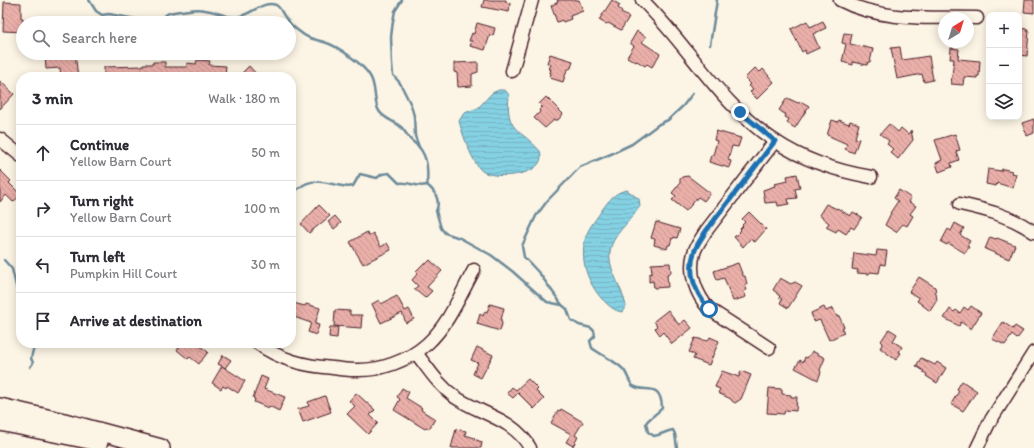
<!DOCTYPE html>
<meta charset="utf-8">
<style>
:root{--surface:#fff;--page:#f2f2f3;--text:#2b2b33;--muted:#7c7c81;--line:#e1e1e2}
body{margin:0;font-family:Itim,sans-serif;background:var(--page);color:var(--text)}
.controls{position:absolute;right:12px;top:12px;display:grid;overflow:hidden;border-radius:8px;box-shadow:0 2px 10px #0003}
.controls button{width:36px;height:36px;display:grid;place-items:center;padding:0;border:0;border-bottom:1px solid var(--line);background:var(--surface);color:var(--text);font:20px sans-serif}
.compass{position:absolute;left:938px;top:12px;width:36px;height:36px;border-radius:50%;background:var(--surface);box-shadow:0 2px 10px #0003;rotate:38deg}
.stop{position:absolute;width:12px;height:12px;margin:-9px;border:3px solid #1f6fb2;border-radius:50%;background:#fff}
.stop.end{background:#1f6fb2;border-color:#fff;box-shadow:0 1px 4px #0008}
.list{margin:0;padding:0;list-style:none}
h2{display:flex;justify-content:space-between;align-items:center;height:52px;margin:0;padding:0 16px;font-size:17px}
h2 small{font-size:13px;font-weight:400;color:var(--muted)}
.list li{display:grid;grid-template-columns:26px 1fr auto;gap:12px;align-items:center;box-sizing:border-box;height:56px;padding:0 16px;border-top:1px solid var(--line)}
.list b{display:block;font-size:15px;white-space:nowrap}
.list p{margin:0;font-size:13px;white-space:nowrap;color:var(--muted)}
.list em{font-size:13px;font-style:normal;color:var(--muted)}
.icon{flex:none;width:22px;height:22px;fill:none;stroke:currentColor;stroke-width:2;stroke-linecap:round;stroke-linejoin:round}
.map{position:relative;flex:none;width:1034px;height:448px;overflow:hidden}
.search{position:absolute;background:var(--surface);box-shadow:0 2px 10px #0003;left:16px;top:16px;width:280px;height:44px;display:flex;align-items:center;gap:10px;box-sizing:border-box;padding:0 14px;border-radius:22px;color:var(--muted);font-size:15px}
.panel{position:absolute;background:var(--surface);box-shadow:0 2px 10px #0003;left:16px;top:72px;width:280px;height:276px;border-radius:16px}
.map>svg:first-child{display:block}
.water{fill:url(#water-rules);stroke:#6d8a99}
.lines{fill:none;stroke-linecap:round;stroke-linejoin:round}
.stream{stroke:#6d8a99;stroke-width:2.5}
.building{fill:url(#building-back-hatch);stroke:#4a1f2b}
.minor-casing{stroke:#4a1f2b;stroke-width:15}
.highway-casing{stroke:#4a1f2b;stroke-width:20}
.minor{stroke:#fcf5e5;stroke-width:12}
.highway{stroke:#fcf5e5;stroke-width:17}
.route{stroke:#1f6fb2;stroke-width:5}
</style>
<div class="map">
<svg width="1034" height="448" viewBox="0 0 1034 448">
<defs>
<pattern id="water-rules" width="6" height="5" patternUnits="userSpaceOnUse"><rect width="6" height="5" fill="#84d1e3"/><path d="M0 2.5h6" fill="none" stroke="#74b3c3"/></pattern>
<pattern id="building-back-hatch" width="6" height="6" patternUnits="userSpaceOnUse"><rect width="6" height="6" fill="#eaafa9"/><path d="M-1 5l2 2M0 0l6 6M5-1l2 2" fill="none" stroke="#ca9692"/></pattern>
</defs>
<rect width="100%" height="100%" fill="#fcf5e5"/>
<filter id="ink" filterUnits="userSpaceOnUse"><feTurbulence type="fractalNoise" baseFrequency=".025" numOctaves="2"/><feDisplacementMap in="SourceGraphic" scale="8" xChannelSelector="R" yChannelSelector="G"/><feConvolveMatrix kernelMatrix="1 2 1 2 8 2 1 2 1" color-interpolation-filters="sRGB"/></filter>
<g filter="url(#ink)">
<g class="water">
<path d="M499,90H505L509,95C505,132 520,128 540,151C549,177 493,180 482,171C473,164 462,133 459,121L464,113L478,108L492,93Z"/>
<path d="M627,190L639,199L640,206C624,231 600,241 614,274C618,285 624,295 626,306L622,312C614,311 608,305 602,299C587,282 579,259 586,236C589,227 597,218 602,210C609,200 615,192 627,190Z"/>
</g>
<g class="lines">
<g class="stream">
<path d="M89,0L96,11L102,15L109,14L141,20L145,23"/>
<path d="M402,0L395,11L393,21L391,37L392,64L393,75L400,83L411,105L414,116L415,136L419,147"/>
<path d="M160,23C167,11 168,13 181,11C190,10 197,8 205,10C215,11 225,17 235,17C250,17 261,0 276,5C280,7 282,13 285,17C289,23 294,28 300,32C308,39 314,39 324,42C338,46 363,64 370,76C377,87 373,102 379,111C384,119 394,121 401,127C404,130 407,135 410,139C413,142 416,144 419,147C428,158 428,171 427,185C435,191 441,201 436,211L441,228L445,233L460,238L491,255L512,271L547,302L562,305L567,309L571,320L579,325L591,328L594,331L595,336L590,341L592,348C601,355 615,361 623,369C627,373 628,380 632,385C643,395 661,379 662,408C657,414 650,417 646,423L648,432L654,436C661,435 666,431 673,430L675,434L677,448"/>
<path d="M710,45L717,0"/>
<path d="M291,196C306,178 316,180 337,185C344,186 347,188 353,186L360,174L377,178L382,174L389,173L399,183C410,181 415,188 427,185"/>
<path d="M4,260L12,269L18,294L21,296"/>
<path d="M562,305L540,274L524,257L522,246L536,216L548,200L580,167L611,154L632,144L659,124L668,120L683,106L693,93"/>
<path d="M30,367L33,363L31,358L33,350L44,343"/>
</g>
</g>
<g class="building">
<path d="M484,0H506V2L510,3L509,12L482,7Z"/>
<path d="M557,0H579L583,11L570,16L571,19L563,22L562,20L557,22L551,6L558,2Z"/>
<path d="M612,0L620,5L618,8L622,11L621,13L629,17L621,30L608,23L606,24L599,20Z"/>
<path d="M1025,0H1034V13L1024,12Z"/>
<path d="M4,2L21,3V18H23V32L3,31Z"/>
<path d="M807,21L810,27L823,21L826,28L813,34L819,48L806,54L805,50L802,52L791,29Z"/>
<path d="M477,23L495,28L493,36L490,35L485,50L470,46L472,41H469L472,33L474,34Z"/>
<path d="M1019,28L1028,29L1027,31H1029L1027,56L1019,55Z"/>
<path d="M637,31L646,37L642,42L660,54L652,67L647,64L645,66L637,61L636,62L627,57L634,46L630,43Z"/>
<path d="M844,33L852,34L850,44L873,49L870,62H868L867,65L853,62V65L842,62L846,44L842,43Z"/>
<path d="M900,47L902,60L929,56L933,80L924,82L922,74L897,79L891,48Z"/>
<path d="M951,48L959,49L958,59L980,61L979,76H977V78L964,77L963,85L951,84L954,59H950Z"/>
<path d="M67,53H75L78,77H61L60,68L46,69L45,55Z"/>
<path d="M550,54L573,61L571,68L567,70L563,82L550,78L551,73H550L551,69H549L551,64L547,63Z"/>
<path d="M197,60L210,61L209,65L226,66L225,77H104V67L143,66V64H153V62H165V67H187V63L196,64Z"/>
<path d="M478,62V72L472,74V86L458,87L457,73L454,72V63Z"/>
<path d="M249,66L259,77H238Z"/>
<path d="M755,68L760,72L763,69L774,82L757,99L750,92L753,89L749,86L751,84L748,82L749,81L745,78Z"/>
<path d="M0,81L14,94L0,109Z"/>
<path d="M546,97L563,114L558,120H554L545,128L534,118L540,112L539,110L542,107L539,104Z"/>
<path d="M787,98L798,103L802,102L809,106L795,128L787,123L789,119L785,117L786,115L779,110Z"/>
<path d="M1034,119V133L1027,136L1022,123Z"/>
<path d="M832,120L838,122L839,120L849,124L850,121L859,124L855,138L859,139L854,153L845,149L847,144L827,135Z"/>
<path d="M889,124L898,132L901,128L908,134L911,130L913,140L898,159L890,152L893,149L887,144L889,141L880,134Z"/>
<path d="M716,131L741,138L738,147L732,146L728,160L731,161L729,168L709,162L711,155H713L717,141L714,140Z"/>
<path d="M955,134L960,150L956,151L959,160L951,163L952,167L939,172L936,163L942,160L935,140Z"/>
<path d="M988,169L1001,171L1002,169H1004L1012,171L1011,173L1016,174L1013,188L997,183L996,186L986,184Z"/>
<path d="M0,170L11,181L9,183L21,195L13,202L6,195L0,202Z"/>
<path d="M797,174L800,188L795,189L797,198L788,199L789,204L778,206L777,202L765,203L763,190L775,186L774,184L788,181L787,176Z"/>
<path d="M688,176L710,193L704,201L698,197L686,211L672,200L676,196L672,193L680,183V179L682,177Z"/>
<path d="M899,190L911,198L909,202L916,206L910,214L913,216L907,226L903,224L896,232L885,225L891,213H890L898,201L894,198Z"/>
<path d="M826,204L837,209V208L850,216L853,212L862,217L854,229L851,227L846,234L838,229L836,232L826,227L829,223L819,215Z"/>
<path d="M319,205L330,216L309,233L301,224Z"/>
<path d="M749,212L766,229L755,242L750,239L743,247L734,237L741,230L740,229L743,226L742,225L745,222L742,219Z"/>
<path d="M335,216L341,223L334,229L328,222Z"/>
<path d="M656,222L680,229L677,238L674,237L673,239L672,238L670,245H668L667,249L654,245L655,239L651,238Z"/>
<path d="M955,223L964,228L960,235L970,241L967,246L969,247L965,253L948,243L947,245L941,242L948,229L951,231Z"/>
<path d="M367,232L369,236L373,233L381,247L387,243L391,250L363,264L350,242Z"/>
<path d="M990,237L996,239L997,238L1015,245L1009,259L985,249Z"/>
<path d="M877,250L887,251L885,265L881,264L879,273L870,272L869,274L857,273L858,270L852,269L854,253L876,256Z"/>
<path d="M430,260L442,271L427,287L432,291L425,298L414,289L418,286L412,280L418,273L416,271L424,263L426,264Z"/>
<path d="M670,263L671,272L670,274L667,275L668,287L654,288L653,281L649,282V274L652,273L651,264Z"/>
<path d="M738,263L743,276H745L747,284L745,285L747,290L744,291L746,297L733,301L724,278L717,280L714,271Z"/>
<path d="M919,277L935,287L937,300L930,311L917,301L919,298L909,292Z"/>
<path d="M780,278L791,284L795,282L802,286L788,308L780,303L782,299L779,297L780,296L777,294V293L773,290Z"/>
<path d="M397,296L405,311L409,309L414,319L406,323L402,313L381,323L372,304L379,300L381,304Z"/>
<path d="M293,303L305,306L306,304L320,308L315,324L319,325L316,335L308,332L311,323L291,316V310Z"/>
<path d="M490,304L504,308L501,320L502,324L500,331L477,324L480,314L483,316L485,311L487,312Z"/>
<path d="M971,306L981,313L971,329L961,322L959,326L944,318L950,309L954,312L956,310L960,313L964,307L968,310Z"/>
<path d="M824,307L826,311L833,308L837,317L839,316L844,327L842,328L844,333L829,340L820,320L814,322L811,313Z"/>
<path d="M335,310L350,311V315H362L361,328L334,326Z"/>
<path d="M668,310L679,325L685,320L692,328L672,344L663,332L660,335L655,328L657,326L654,321Z"/>
<path d="M1003,322L1013,329L1015,326L1023,331L1017,339L1012,335L1005,345L992,339Z"/>
<path d="M330,327H338L337,338L329,337Z"/>
<path d="M889,329L897,334L893,341L902,347L899,352L901,353L896,360L880,348L883,343L881,341Z"/>
<path d="M710,337L719,341L709,365L693,359L695,355L689,352L695,338L708,341Z"/>
<path d="M182,343H196L208,352L199,364L190,357L188,359L177,350Z"/>
<path d="M477,347L493,355L481,378L473,374L478,363L471,360Z"/>
<path d="M812,351L825,358L820,370L821,372L818,380L795,368L800,360L803,362L805,357L807,358L809,355H810Z"/>
<path d="M223,355L231,360L225,368L218,364Z"/>
<path d="M921,358L935,365L937,362L946,368L937,383L926,376L927,374L923,372L924,371L916,366Z"/>
<path d="M222,366L245,381L238,393L227,386L226,388L223,386L221,389L212,383Z"/>
<path d="M722,371L739,377L741,371L751,375L741,399L735,403L732,401L731,399L718,393L720,389L715,387Z"/>
<path d="M261,376L268,379L264,389L285,397L279,411L269,406L268,408L254,402L255,399L253,398Z"/>
<path d="M528,379L538,389L536,391L544,399L534,409L518,393L513,398L507,393L512,387L516,390Z"/>
<path d="M962,381L977,391L963,411L951,404L959,391L957,389Z"/>
<path d="M402,388L409,392L406,398L422,408L421,410L435,419L429,429L426,427L425,429L394,410L400,399L397,397Z"/>
<path d="M769,388L782,389V394L791,395V397H797L796,411L785,410L784,414L767,413Z"/>
<path d="M356,393L375,410L370,415L378,423L368,434L347,414L355,406L349,401Z"/>
<path d="M325,396L331,412L303,422L298,409L309,406L308,402Z"/>
<path d="M561,409L583,422L575,435L578,437L573,446L566,442L571,434L551,423L558,410L560,411Z"/>
<path d="M456,429L466,431L465,435L475,438L474,439L482,442L481,448H451Z"/>
</g>
<g class="lines">
<g class="minor-casing">
<g id="minor">
<path d="M642,0C688,45 720,105 775,141C803,160 837,171 871,177"/>
<path d="M840,0C882,22 931,17 977,18"/>
<path d="M512,71L532,0"/>
<path d="M0,139L21,156"/>
<path d="M960,204C987,210 1011,216 1034,232"/>
<path d="M257,343C280,360 305,366 333,368C340,369 348,370 355,370C380,371 408,361 427,344C449,324 460,295 474,270"/>
<path d="M769,348L709,309C696,294 688,273 694,253C696,245 702,238 706,231L775,141"/>
<path d="M416,353C428,368 438,385 455,397C480,414 515,419 530,448"/>
<path d="M977,448L989,423L1034,352"/>
</g>
</g>
<g class="highway-casing">
<g id="highway">
<path d="M0,407L64,422L161,448"/>
<path d="M0,422L99,442"/>
</g>
</g>
<use href="#minor" class="minor"/>
<use href="#highway" class="highway"/>
</g>
</g>
<g class="lines" filter="url(#ink)">
<path class="route" d="M709,309C696,294 687,273 694,253C696,245 702,238 706,231L775,141L740,112"/>
</g>
</svg>
<div class="controls">
<button>+</button>
<button>−</button>
<button><svg class="icon" aria-label="layers" viewBox="0 0 24 24"><path d="M12 4l9 5-9 5-9-5zM3 14l9 5 9-5"/></svg></button>
</div>
<svg class="compass" viewBox="-18 -18 36 36"><path d="M0-13l5 13h-10z" fill="#e53935"/><path d="M0 13l5-13h-10z" fill="#7c7c81"/></svg>
<div class="stop" style="left:709px;top:309px"></div>
<div class="stop end" style="left:740px;top:112px"></div>
<div class="search"><svg class="icon" aria-label="search" viewBox="0 0 24 24"><circle cx="10" cy="10" r="6"/><path d="M15 15l6 6"/></svg>Search here</div>
<section class="panel">
<h2>3 min<small>Walk · 180 m</small></h2>
<ul class="list">
<li><svg class="icon" aria-label="ahead" viewBox="0 0 24 24"><path d="M12 20V5M6 11l6-6 6 6"/></svg><div><b>Continue</b><p>Yellow Barn Court</p></div><em>50 m</em></li>
<li><svg class="icon" aria-label="right" viewBox="0 0 24 24"><path d="M7 20v-9h11M14 6l5 5-5 5"/></svg><div><b>Turn right</b><p>Yellow Barn Court</p></div><em>100 m</em></li>
<li><svg class="icon" aria-label="left" viewBox="0 0 24 24"><path d="M17 20v-9H6M10 6l-5 5 5 5"/></svg><div><b>Turn left</b><p>Pumpkin Hill Court</p></div><em>30 m</em></li>
<li><svg class="icon" aria-label="arrive" viewBox="0 0 24 24"><path d="M6 21V4h12l-3 4 3 4H6"/></svg><div><b>Arrive at destination</b></div></li>
</ul>
</section>
</div>
